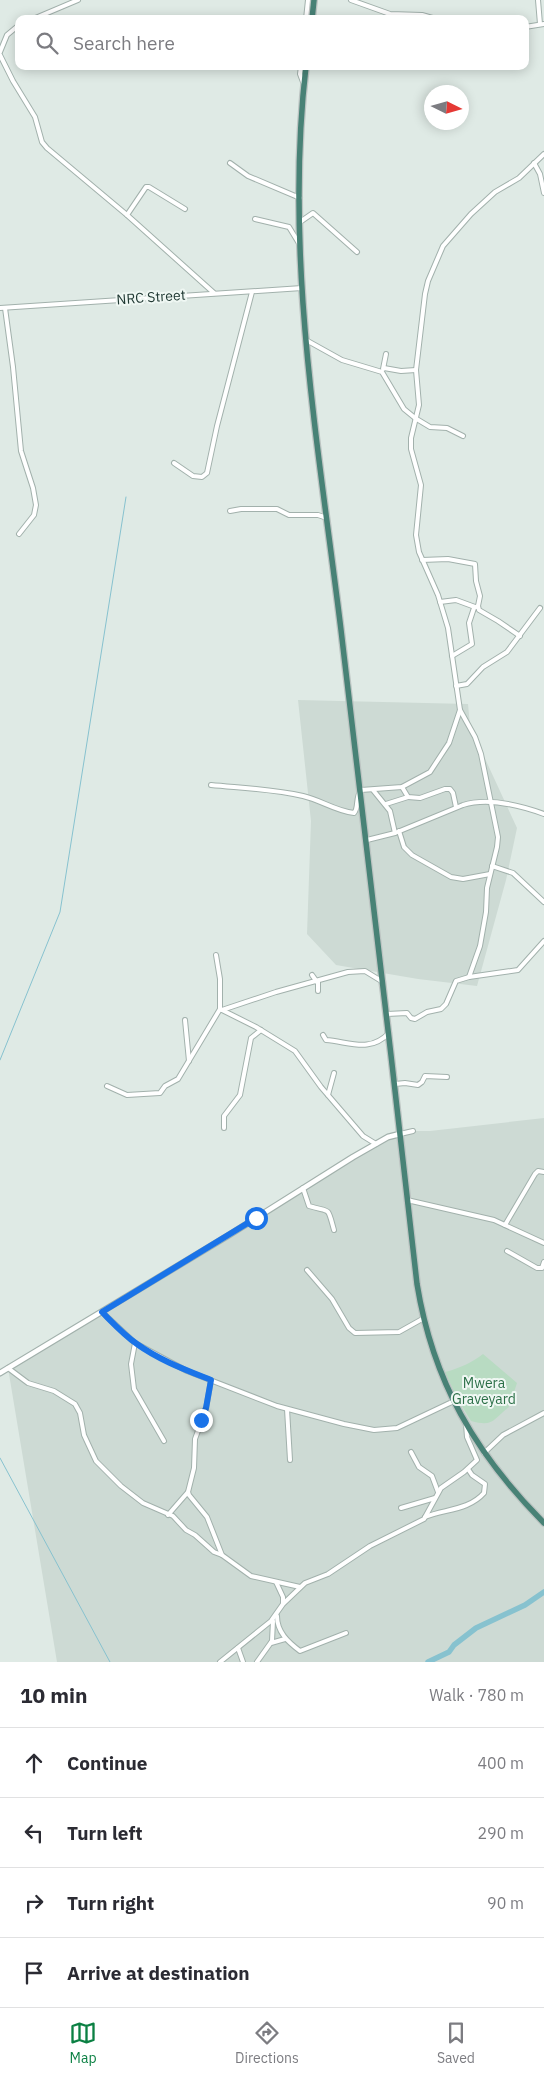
<!DOCTYPE html>
<meta charset="utf-8">
<style>
:root{--surface:#fff;--page:#f2f2f3;--text:#2b2b33;--muted:#7c7c81;--line:#e1e1e2;--accent:#0b8043}
body{margin:0;font-family:"IBM Plex Sans",sans-serif;background:var(--page);color:var(--text)}
.compass{position:absolute;left:424px;top:85px;width:45px;height:45px;border-radius:50%;background:var(--surface);box-shadow:0 2px 12px #0003;rotate:95deg}
.stop{position:absolute;width:15px;height:15px;margin:-11px;border:4px solid #1a73e8;border-radius:50%;background:#fff}
.stop.end{background:#1a73e8;border-color:#fff;box-shadow:0 1px 5px #0008}
.list{margin:0;padding:0;list-style:none}
h2{display:flex;justify-content:space-between;align-items:center;height:65px;margin:0;padding:0 20px;font-size:21px}
h2 small{font-size:16px;font-weight:400;color:var(--muted)}
.list li{display:grid;grid-template-columns:32px 1fr auto;gap:15px;align-items:center;box-sizing:border-box;height:70px;padding:0 20px;border-top:1px solid var(--line)}
.list b{display:block;font-size:19px;white-space:nowrap}
.list em{font-size:16px;font-style:normal;color:var(--muted)}
.icon{flex:none;width:28px;height:28px;fill:none;stroke:currentColor;stroke-width:2;stroke-linecap:round;stroke-linejoin:round}
.map{position:relative;flex:none;width:544px;height:1662px;overflow:hidden}
.search{position:absolute;background:var(--surface);box-shadow:0 2px 12px #0003;left:15px;right:15px;top:15px;height:55px;display:flex;align-items:center;gap:12px;box-sizing:border-box;padding:0 18px;border-radius:10px;color:var(--muted);font-size:19px}
.sheet{height:345px;background:var(--surface)}
nav{display:flex;justify-content:space-around;align-items:center;box-sizing:border-box;height:70px;border-top:1px solid var(--line);background:var(--surface);font-size:14px;color:var(--muted)}
nav a{display:grid;justify-items:center;gap:2px}
nav .on{color:var(--accent)}
.map>svg:first-child{display:block}
.built{fill:#cddad4}
.green{fill:#b8dbc2}
.lines{fill:none;stroke-linecap:round;stroke-linejoin:round}
.stream{stroke:#87c2cf;stroke-width:1}
.river{stroke:#87c2cf;stroke-width:5.5}
.minor-casing{stroke:#a2b1ac;stroke-width:6}
.tertiary-casing{stroke:#a2b1ac;stroke-width:7}
.trunk-casing{stroke:#bcc4c2;stroke-width:8}
.minor{stroke:#fff;stroke-width:4}
.tertiary{stroke:#fff;stroke-width:4.5}
.trunk{stroke:#488276;stroke-width:5.5}
.route{stroke:#1a73e8;stroke-width:6}
.labels{text-anchor:middle;dominant-baseline:central;stroke-width:4;stroke-linejoin:round;paint-order:stroke}
.street-label{font-size:14px;fill:#203933;stroke:#eff7f3}
.park-label{font-size:14px;fill:#2b6f47;stroke:#eff7f3}
</style>
<div class="map">
<svg width="544" height="1662" viewBox="0 0 544 1662">
<rect width="100%" height="100%" fill="#dfeae5"/>
<g class="built">
<path d="M298,700L468,704L470,726L517,828L506,880L477,986L418,979L336,965L307,934L311,821Z"/>
<path d="M544,1118V1662H57L8,1368L393,1136L413,1133V1131H430Z"/>
</g>
<path class="green" d="M483,1354L517,1383L512,1398L508,1402L509,1407C492,1420 494,1427 471,1421L457,1398L445,1372C458,1369 473,1362 483,1354Z"/>
<g class="lines">
<g class="stream">
<path d="M0,1060L60,912L126,497"/>
<path d="M0,1458L110,1662"/>
</g>
<path class="river" d="M428,1662L449,1652L454,1645L476,1628L525,1605L544,1592"/>
<g class="minor-casing">
<g id="minor">
<path d="M351,0L390,14L422,15L436,19"/>
<path d="M538,0L540,24"/>
<path d="M33,19L78,0"/>
<path d="M306,19L308,0"/>
<path d="M525,27L544,24"/>
<path d="M0,52L7,35L19,25"/>
<path d="M0,55L13,81L35,117L42,142L47,148L127,215L214,293"/>
<path d="M301,66L300,74L303,82"/>
<path d="M230,163L248,176L300,198"/>
<path d="M534,163L540,174L544,193"/>
<path d="M127,215L146,187H149L185,209"/>
<path d="M255,219L289,227L300,245"/>
<path d="M300,222L313,213L357,252"/>
<path d="M0,308L302,288"/>
<path d="M5,308L13,367L21,451L33,488L36,505L34,515L19,534"/>
<path d="M306,340L342,360L382,372L404,409L415,418L430,427L447,428L463,436"/>
<path d="M384,368L401,371L416,370"/>
<path d="M383,369L386,354"/>
<path d="M174,463L193,476L202,477L207,473L217,426L252,292"/>
<path d="M230,511L241,509H277L289,515H318L327,518"/>
<path d="M422,560L448,559L475,564L476,581L480,596L478,606L479,610L498,621L520,636"/>
<path d="M440,602L456,600L475,607"/>
<path d="M452,656L472,644L469,623L474,608L478,606"/>
<path d="M456,686L467,684L483,667L507,652L540,608"/>
<path d="M460,710L475,737L481,754L498,837L497,847L487,888L486,912L480,946L469,977"/>
<path d="M211,785C242,788 273,789 303,796C321,800 335,811 354,813C359,808 355,798 361,790L402,787L430,772L449,743L460,710L448,628L438,595L419,552L416,535L421,485L411,449V438L419,405L416,370L425,294L428,281L443,246L471,214L495,192L519,178L544,154"/>
<path d="M402,787L408,797L420,798L445,789H450L453,793L456,807"/>
<path d="M373,790L390,811L395,833"/>
<path d="M386,804L408,797"/>
<path d="M399,831L404,847L412,855L451,877L463,879L490,874"/>
<path d="M367,840L395,833L463,805C489,797 519,805 544,814"/>
<path d="M492,866L513,873L544,902"/>
<path d="M216,955L220,979V1009L256,1027L295,1051L321,1087L363,1136L376,1144"/>
<path d="M312,975L317,982"/>
<path d="M318,982V991"/>
<path d="M222,1010L276,992L348,972L365,971L383,982"/>
<path d="M387,1014L407,1013L411,1018L415,1019L427,1012L441,1009L446,1004L456,981L469,977L518,970L544,941"/>
<path d="M185,1020L189,1061"/>
<path d="M323,1035L326,1040C350,1042 370,1053 389,1033"/>
<path d="M395,1084L405,1083L418,1085L422,1082L425,1076L447,1077"/>
<path d="M107,1086L127,1095L160,1093L165,1086L178,1079L220,1009"/>
<path d="M328,1095L334,1073"/>
<path d="M224,1128V1116L240,1095L251,1038L261,1030"/>
<path d="M400,1134L413,1131"/>
<path d="M303,1188L309,1206C331,1213 327,1205 334,1230"/>
<path d="M407,1200L494,1220L544,1243"/>
<path d="M505,1225L535,1174L538,1171L544,1172"/>
<path d="M507,1251L537,1268H542L544,1262"/>
<path d="M307,1270L332,1299L349,1328L355,1333L399,1332L424,1318"/>
<path d="M102,1312L135,1343L187,1371L277,1406L344,1424L374,1430L397,1428L454,1401"/>
<path d="M135,1343L131,1364L134,1389L164,1441"/>
<path d="M8,1368L28,1383L54,1391L75,1404L80,1413L84,1435L96,1461L121,1486L143,1503L173,1516L186,1530L195,1535L214,1552L222,1555"/>
<path d="M211,1380L206,1409L195,1439L194,1468L188,1492L189,1495L207,1517L222,1555L251,1576L300,1587"/>
<path d="M287,1409L290,1460"/>
<path d="M411,1452L419,1467L432,1476L438,1492"/>
<path d="M484,1453L503,1435L544,1413"/>
<path d="M401,1508L435,1498"/>
<path d="M168,1515L188,1492"/>
<path d="M425,1517C446,1509 469,1510 484,1493L485,1484L472,1475L468,1469"/>
<path d="M276,1582L283,1597V1603"/>
<path d="M277,1616C277,1632 288,1642 300,1651L346,1633"/>
<path d="M271,1643L285,1639"/>
<path d="M238,1648L243,1662"/>
<path d="M220,1662L271,1621L283,1604L305,1583L328,1574L370,1546L424,1519L441,1488L464,1472L477,1460L467,1437L466,1424"/>
<path d="M257,1662L272,1641L273,1621"/>
</g>
</g>
<g class="tertiary-casing">
<path id="tertiary" d="M0,1373L229,1235L353,1157L388,1137L400,1134"/>
</g>
<g class="trunk-casing">
<g id="trunk">
<path d="M312,19L314,0"/>
<path d="M306,66C284,254 318,443 341,630C368,847 392,1066 417,1284C433,1382 475,1453 544,1523"/>
</g>
</g>
<use href="#minor" class="minor"/>
<use href="#tertiary" class="tertiary"/>
<use href="#trunk" class="trunk"/>
</g>
<g class="lines">
<path class="route" d="M201,1420L206,1408L211,1380C186,1370 159,1360 137,1344C124,1335 113,1323 102,1312L256,1218"/>
</g>
<g class="labels">
<g class="street-label">
<text transform="translate(151 297) rotate(-4)">NRC Street</text>
</g>
<g class="park-label">
<text x="484" y="1383">Mwera<tspan x="484" dy="16">Graveyard</tspan></text>
</g>
</g>
</svg>
<svg class="compass" viewBox="-18 -18 36 36"><path d="M0-13l5 13h-10z" fill="#e53935"/><path d="M0 13l5-13h-10z" fill="#7c7c81"/></svg>
<div class="stop" style="left:256px;top:1218px"></div>
<div class="stop end" style="left:201px;top:1420px"></div>
<div class="search"><svg class="icon" aria-label="search" viewBox="0 0 24 24"><circle cx="10" cy="10" r="6"/><path d="M15 15l6 6"/></svg>Search here</div>
</div>
<section class="sheet">
<h2>10 min<small>Walk · 780 m</small></h2>
<ul class="list">
<li><svg class="icon" aria-label="ahead" viewBox="0 0 24 24"><path d="M12 20V5M6 11l6-6 6 6"/></svg><div><b>Continue</b></div><em>400 m</em></li>
<li><svg class="icon" aria-label="left" viewBox="0 0 24 24"><path d="M17 20v-9H6M10 6l-5 5 5 5"/></svg><div><b>Turn left</b></div><em>290 m</em></li>
<li><svg class="icon" aria-label="right" viewBox="0 0 24 24"><path d="M7 20v-9h11M14 6l5 5-5 5"/></svg><div><b>Turn right</b></div><em>90 m</em></li>
<li><svg class="icon" aria-label="arrive" viewBox="0 0 24 24"><path d="M6 21V4h12l-3 4 3 4H6"/></svg><div><b>Arrive at destination</b></div></li>
</ul>
</section>
<nav>
<a class="on"><svg class="icon" aria-label="map" viewBox="0 0 24 24"><path d="M3 6l6-2 6 2 6-2v14l-6 2-6-2-6 2zM9 4v14M15 6v14"/></svg>Map</a>
<a><svg class="icon" aria-label="directions" viewBox="0 0 24 24"><path d="M12 3l9 9-9 9-9-9zM9 14v-3h6M13 9l2 2-2 2"/></svg>Directions</a>
<a><svg class="icon" aria-label="saved" viewBox="0 0 24 24"><path d="M7 4h10v16l-5-4-5 4z"/></svg>Saved</a>
</nav>
